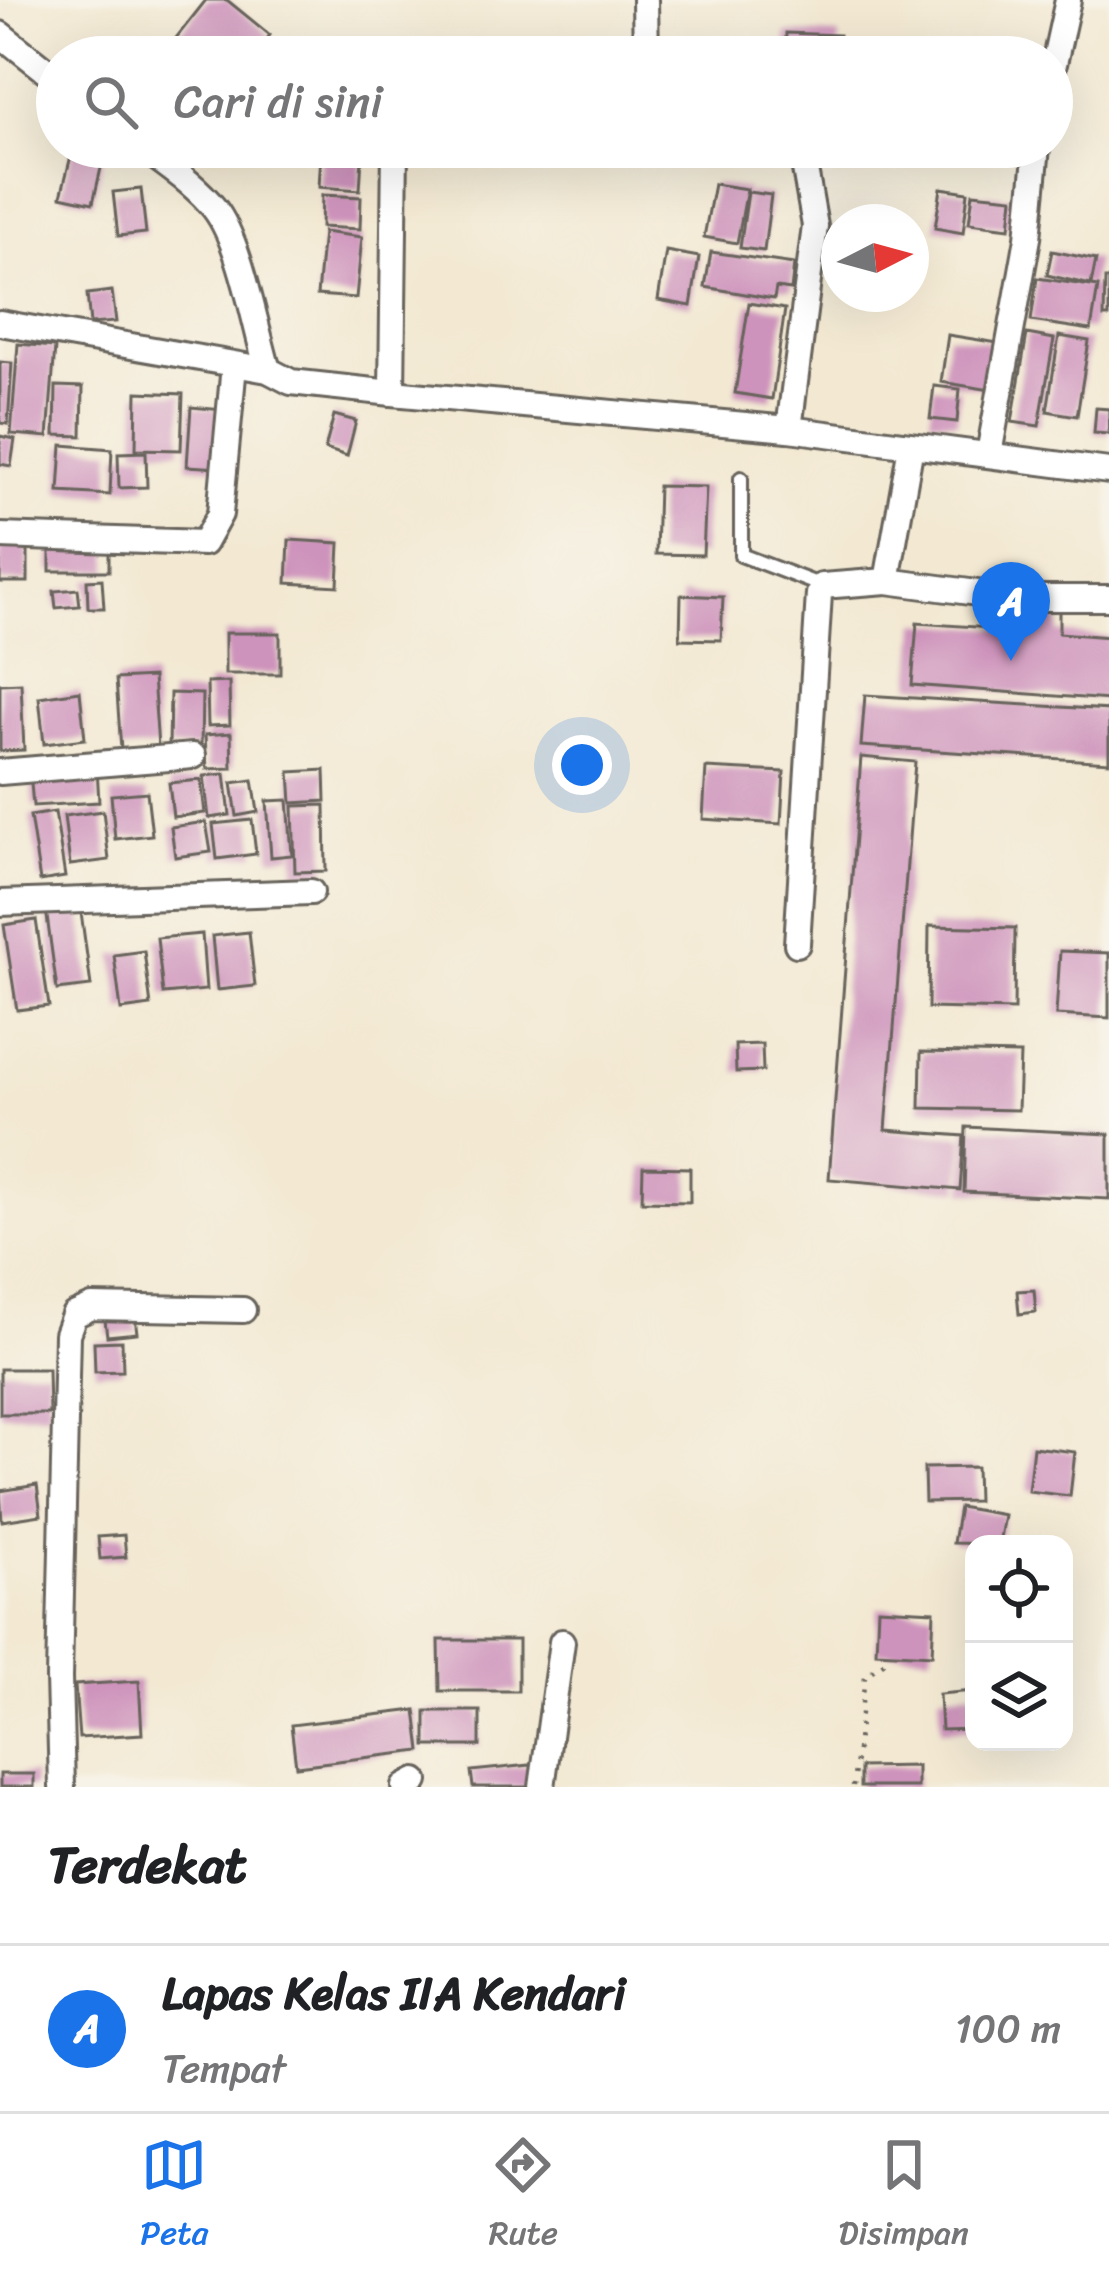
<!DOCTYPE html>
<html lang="id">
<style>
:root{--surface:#fff;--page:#f6f6f6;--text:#202124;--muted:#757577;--line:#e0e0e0;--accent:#1a73e8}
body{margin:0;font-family:Sriracha,sans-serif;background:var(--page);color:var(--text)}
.controls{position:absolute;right:36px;bottom:36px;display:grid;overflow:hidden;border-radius:24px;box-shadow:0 12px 48px #0002}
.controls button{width:108px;height:108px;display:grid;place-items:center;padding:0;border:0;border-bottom:3px solid var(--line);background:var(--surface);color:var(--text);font:60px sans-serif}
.compass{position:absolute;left:821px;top:204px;width:108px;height:108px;border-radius:50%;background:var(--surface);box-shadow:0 12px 48px #0002;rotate:84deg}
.you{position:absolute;left:582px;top:765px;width:42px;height:42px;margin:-30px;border:9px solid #fff;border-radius:50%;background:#1a73e8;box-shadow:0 0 0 18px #1a73e833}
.badge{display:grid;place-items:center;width:78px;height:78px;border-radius:50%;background:var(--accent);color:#fff;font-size:39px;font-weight:700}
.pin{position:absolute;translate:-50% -99px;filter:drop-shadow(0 3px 6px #0008)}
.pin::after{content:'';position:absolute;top:63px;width:42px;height:36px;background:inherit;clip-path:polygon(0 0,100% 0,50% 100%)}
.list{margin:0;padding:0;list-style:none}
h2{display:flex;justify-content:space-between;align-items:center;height:156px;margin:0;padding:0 48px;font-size:51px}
h2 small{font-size:39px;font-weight:400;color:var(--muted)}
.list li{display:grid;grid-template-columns:78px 1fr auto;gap:36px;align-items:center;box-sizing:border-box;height:168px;padding:0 48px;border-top:3px solid var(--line)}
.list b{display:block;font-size:45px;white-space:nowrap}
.list p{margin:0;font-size:39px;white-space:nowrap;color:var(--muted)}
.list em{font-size:39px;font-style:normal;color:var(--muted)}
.icon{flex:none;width:66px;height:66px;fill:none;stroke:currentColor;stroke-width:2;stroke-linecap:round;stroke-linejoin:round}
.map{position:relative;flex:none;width:1109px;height:1787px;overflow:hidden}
.search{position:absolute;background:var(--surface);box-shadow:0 12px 48px #0002;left:36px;right:36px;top:36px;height:132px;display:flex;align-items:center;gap:30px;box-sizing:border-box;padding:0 42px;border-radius:66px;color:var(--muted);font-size:45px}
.sheet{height:324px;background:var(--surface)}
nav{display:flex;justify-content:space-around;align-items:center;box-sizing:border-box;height:168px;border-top:3px solid var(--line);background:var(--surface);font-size:33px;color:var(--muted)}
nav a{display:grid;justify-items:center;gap:6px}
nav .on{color:var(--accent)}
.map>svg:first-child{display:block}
.building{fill:#ce93bc}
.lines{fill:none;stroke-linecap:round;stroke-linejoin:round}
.service-casing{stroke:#67645c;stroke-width:18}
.minor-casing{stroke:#67645c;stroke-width:30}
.path{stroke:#67645c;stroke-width:4.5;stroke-dasharray:3 9;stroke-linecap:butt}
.service{stroke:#fff;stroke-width:12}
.minor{stroke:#fff;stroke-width:24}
</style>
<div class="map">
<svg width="1109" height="1787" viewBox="0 0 1109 1787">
<rect width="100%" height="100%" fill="#f7f3e8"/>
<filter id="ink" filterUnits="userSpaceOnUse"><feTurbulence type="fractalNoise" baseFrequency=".00833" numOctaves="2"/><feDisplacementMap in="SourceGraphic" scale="24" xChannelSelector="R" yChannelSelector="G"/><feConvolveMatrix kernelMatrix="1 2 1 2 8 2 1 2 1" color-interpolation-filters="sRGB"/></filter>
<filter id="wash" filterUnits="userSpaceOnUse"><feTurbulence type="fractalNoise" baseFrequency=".004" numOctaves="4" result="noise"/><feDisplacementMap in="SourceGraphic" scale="48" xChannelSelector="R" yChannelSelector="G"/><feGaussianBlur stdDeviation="2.7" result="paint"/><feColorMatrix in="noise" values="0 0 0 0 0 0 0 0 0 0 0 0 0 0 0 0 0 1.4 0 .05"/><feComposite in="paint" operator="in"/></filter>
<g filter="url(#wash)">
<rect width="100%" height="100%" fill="#f3e9d3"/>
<g id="blocks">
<g class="building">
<path d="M206,0H227L270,35L253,57H161Z"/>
<path d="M786,33L839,35L838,57H785Z"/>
<path d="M781,48L782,57H735V52Z"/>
<path d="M73,148L104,155L93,203L61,196Z"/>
<path d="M321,154L362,157L360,190L319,187Z"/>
<path d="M714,184L747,189L737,243L704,237Z"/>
<path d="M941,188L968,192L963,233L935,228Z"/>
<path d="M141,189L146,233L118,236L113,192Z"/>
<path d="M748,192L771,195L764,251L740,248Z"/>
<path d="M973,193L1013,197L1010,228L969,223Z"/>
<path d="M322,195L361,197L360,229L321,227Z"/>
<path d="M323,232L362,237L356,298L317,295Z"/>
<path d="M666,251L699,257L691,306L658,300Z"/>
<path d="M1052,251L1096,260L1091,285L1047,275Z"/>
<path d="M711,252L794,264L791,290L776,288L774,299L705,287Z"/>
<path d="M1037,278L1098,287L1091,330L1031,321Z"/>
<path d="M1105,279H1109V317H1104Z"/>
<path d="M112,291L116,322L90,324L87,294Z"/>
<path d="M749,303L785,309L772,399L735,393Z"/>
<path d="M1027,334L1054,339L1039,426L1012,422Z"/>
<path d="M948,335L998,343L991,390L941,382Z"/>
<path d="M1059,336L1089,341L1077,416L1047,411Z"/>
<path d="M18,344L55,347L48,437L11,434Z"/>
<path d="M0,362L12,363L8,424L0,423Z"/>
<path d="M56,386L83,387L82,436L55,435Z"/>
<path d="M934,386L960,389L957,422L930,419Z"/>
<path d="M137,392L183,394L181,450L136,449Z"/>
<path d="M191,407L224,410L221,468L187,466Z"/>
<path d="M1096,408L1109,409V434L1094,433Z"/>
<path d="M334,415L356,421L347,456L325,449Z"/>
<path d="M0,436L15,439L11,466L0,464Z"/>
<path d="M62,445L112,449L110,495L59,492Z"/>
<path d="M146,452L147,487L119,488L118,453Z"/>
<path d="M658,486L706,487L703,555L656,554Z"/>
<path d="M289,540L340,543L338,586L287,583Z"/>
<path d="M0,542L28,543V582H0Z"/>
<path d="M50,545L109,546V571H50Z"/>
<path d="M102,579L104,608H88L87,580Z"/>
<path d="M78,589L80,606L56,608L54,591Z"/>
<path d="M681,595L723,597L721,640L680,639Z"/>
<path d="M1005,603L1059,605V633L1109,637V700L912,685L917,623L1005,629Z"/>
<rect x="225" y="633" width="55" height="41"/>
<path d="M153,677L158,747L121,750L116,679Z"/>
<path d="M229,682L230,725L208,726L207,683Z"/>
<path d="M21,683L24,750L0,751V684Z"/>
<path d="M80,691L85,739L44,744L39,697Z"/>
<path d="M170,693L202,694L201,748H169Z"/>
<path d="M865,695L1109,710V762L861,746Z"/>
<path d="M231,733L232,768L207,769L205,735Z"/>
<path d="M861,757L915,762L886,1130L964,1136L960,1190L829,1179Z"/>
<path d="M97,768L99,802L33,806L30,772Z"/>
<path d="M706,768L784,772L781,824L703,819Z"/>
<path d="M325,770L326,801L292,803L290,772Z"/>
<path d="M225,774L230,815L209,818L204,776Z"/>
<path d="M201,780L205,813L173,817L169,783Z"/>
<path d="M253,780L258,812L237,816L232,783Z"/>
<path d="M147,792L152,835L115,839L111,795Z"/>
<path d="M288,800L292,855L271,857L267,801Z"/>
<path d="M325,805L326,871L295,872L293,806Z"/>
<path d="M103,811L109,860L70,865L64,816Z"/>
<path d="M55,812L65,877L40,881L30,816Z"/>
<path d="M252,820L256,854L217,859L213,824Z"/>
<path d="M206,822L211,852L175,857L171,827Z"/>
<path d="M80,905L91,986L57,990L46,909Z"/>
<path d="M36,920L49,1006L17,1010L4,925Z"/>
<path d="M929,926L1015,928L1014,1010L928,1008Z"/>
<path d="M249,932L255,986L217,990L212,936Z"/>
<path d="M202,934L206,990L163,994L157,938Z"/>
<path d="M144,951L151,1006L121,1010L114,955Z"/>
<path d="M1060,951L1109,953V1018L1056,1015Z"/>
<path d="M762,1044L763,1071L736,1072L735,1045Z"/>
<path d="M921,1052L1020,1054L1018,1110L920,1108Z"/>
<path d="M966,1127L1109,1134V1199L964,1192Z"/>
<path d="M643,1167L690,1168V1202L642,1201Z"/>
<path d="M1034,1290L1036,1312L1019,1314L1017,1291Z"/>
<path d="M135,1317L137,1333L107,1336L105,1320Z"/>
<path d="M122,1341L123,1371L95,1372L94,1342Z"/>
<path d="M0,1369H48L49,1414H0Z"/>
<path d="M1033,1447L1075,1452L1070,1496L1028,1491Z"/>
<path d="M976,1467L977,1501L925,1502L924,1468Z"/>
<path d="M37,1485L41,1515L2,1521L0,1491Z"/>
<path d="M959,1507L1004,1515L999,1544L953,1543Z"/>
<path d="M124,1535L126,1557L100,1559L98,1537Z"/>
<path d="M878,1608L934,1611L932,1655L876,1652Z"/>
<path d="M439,1640H518V1691H440Z"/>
<path d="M139,1681L142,1734L79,1738L75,1685Z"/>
<path d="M974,1691V1729L941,1730L939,1694Z"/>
<path d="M416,1710L421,1751L296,1766L291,1725Z"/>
<rect x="426" y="1711" width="54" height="35"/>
<path d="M531,1765L534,1787H473L471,1771Z"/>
<path d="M917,1766V1787H860V1767Z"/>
<rect x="0" y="1774" width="34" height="13"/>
</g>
</g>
</g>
<g filter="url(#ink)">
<use href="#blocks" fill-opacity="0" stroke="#67645c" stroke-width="3"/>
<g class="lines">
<g class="service-casing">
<path id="service" d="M741,478V555L822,586"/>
</g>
<g class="minor-casing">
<g id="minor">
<path d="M645,0L646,57"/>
<path d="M0,34L57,79"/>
<path d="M1052,73L1068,0"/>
<path d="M142,147C167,166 195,184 214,208C241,242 255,327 268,370"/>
<path d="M395,147L392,393L789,429L1109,471"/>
<path d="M0,323L268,370L291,382L392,393"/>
<path d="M789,429L815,226L801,147"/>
<path d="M989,454L1028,238L1037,147"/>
<path d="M0,536L204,543L220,514L234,365"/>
<path d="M887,581L1015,598H1109"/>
<path d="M0,772L193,756"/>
<path d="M0,903L311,892"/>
<path d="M797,944L819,594L822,586L887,581L911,446"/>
<path d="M62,1787L59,1678L67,1334L74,1315L92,1307L243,1310"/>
<path d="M405,1787L416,1781"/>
<path d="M542,1787L562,1642"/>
</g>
</g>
<path class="path" d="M853,1787L865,1676L889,1659"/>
<use href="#service" class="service"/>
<use href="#minor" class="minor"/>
</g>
</g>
</svg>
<div class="controls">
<button><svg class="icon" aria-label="locate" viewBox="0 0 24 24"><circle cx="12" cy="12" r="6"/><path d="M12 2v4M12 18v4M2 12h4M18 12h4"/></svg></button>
<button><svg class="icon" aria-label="layers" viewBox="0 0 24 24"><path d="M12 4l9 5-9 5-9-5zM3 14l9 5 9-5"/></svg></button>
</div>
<svg class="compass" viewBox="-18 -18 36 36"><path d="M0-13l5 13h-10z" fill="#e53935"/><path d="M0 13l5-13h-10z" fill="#757577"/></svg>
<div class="you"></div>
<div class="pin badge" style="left:1011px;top:661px">A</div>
<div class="search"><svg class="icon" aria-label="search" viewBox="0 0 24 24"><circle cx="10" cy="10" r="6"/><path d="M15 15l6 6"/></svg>Cari di sini</div>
</div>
<section class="sheet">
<h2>Terdekat<small></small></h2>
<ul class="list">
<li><span class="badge">A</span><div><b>Lapas Kelas IIA Kendari</b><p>Tempat</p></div><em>100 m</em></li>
</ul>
</section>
<nav>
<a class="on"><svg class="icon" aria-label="map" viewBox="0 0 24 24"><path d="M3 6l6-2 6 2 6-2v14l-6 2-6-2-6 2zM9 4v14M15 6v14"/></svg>Peta</a>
<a><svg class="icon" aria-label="directions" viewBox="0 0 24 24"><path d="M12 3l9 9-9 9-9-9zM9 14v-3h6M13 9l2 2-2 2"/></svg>Rute</a>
<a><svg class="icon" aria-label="saved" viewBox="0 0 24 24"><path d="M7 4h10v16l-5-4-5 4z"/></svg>Disimpan</a>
</nav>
